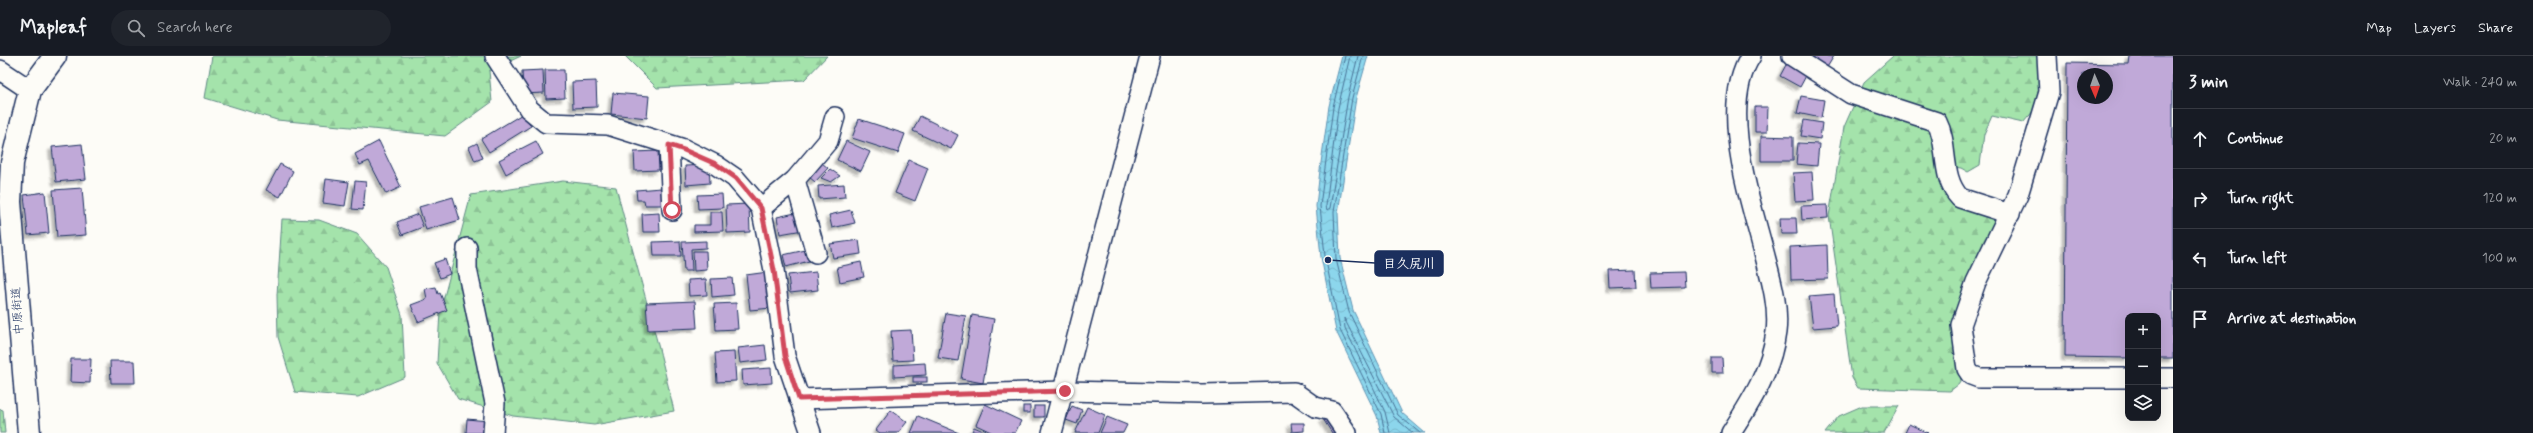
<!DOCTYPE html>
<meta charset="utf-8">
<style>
:root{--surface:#171b24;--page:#20242c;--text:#f1f3f6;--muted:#9ea1a6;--line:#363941}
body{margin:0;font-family:Mynerve,"Klee One",sans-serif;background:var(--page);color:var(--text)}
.controls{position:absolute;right:12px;bottom:12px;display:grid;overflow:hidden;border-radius:8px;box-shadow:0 4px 16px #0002}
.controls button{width:36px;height:36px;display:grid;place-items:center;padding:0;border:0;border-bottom:1px solid var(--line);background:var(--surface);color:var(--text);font:20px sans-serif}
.compass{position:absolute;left:2077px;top:12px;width:36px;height:36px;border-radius:50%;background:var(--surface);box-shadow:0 4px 16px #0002;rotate:178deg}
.stop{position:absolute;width:12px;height:12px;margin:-9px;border:3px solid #d1495b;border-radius:50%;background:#fff}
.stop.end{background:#d1495b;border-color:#fff;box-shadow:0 1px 4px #0008}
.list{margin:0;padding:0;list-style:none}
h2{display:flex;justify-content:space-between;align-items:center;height:52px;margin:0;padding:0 16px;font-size:17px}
h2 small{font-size:13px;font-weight:400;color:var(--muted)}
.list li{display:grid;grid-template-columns:26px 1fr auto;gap:12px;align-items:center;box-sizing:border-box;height:60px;padding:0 16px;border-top:1px solid var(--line)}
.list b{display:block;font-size:15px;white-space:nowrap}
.list em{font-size:13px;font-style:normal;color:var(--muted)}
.icon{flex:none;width:22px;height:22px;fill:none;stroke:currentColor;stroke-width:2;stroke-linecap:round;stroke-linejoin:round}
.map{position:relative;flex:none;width:2173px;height:377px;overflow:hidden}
header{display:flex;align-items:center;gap:24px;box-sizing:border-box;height:56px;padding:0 20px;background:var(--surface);border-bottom:1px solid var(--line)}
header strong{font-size:19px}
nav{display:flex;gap:22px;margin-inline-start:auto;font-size:14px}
.search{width:280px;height:36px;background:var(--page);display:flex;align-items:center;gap:10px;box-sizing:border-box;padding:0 14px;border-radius:22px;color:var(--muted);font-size:15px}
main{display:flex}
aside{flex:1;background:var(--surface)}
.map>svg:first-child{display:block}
.forest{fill:url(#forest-firs);stroke:#608984}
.water{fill:url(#water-waves);stroke:#5f93b3}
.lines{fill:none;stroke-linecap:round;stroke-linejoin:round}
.shore{stroke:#487297;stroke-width:1}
.building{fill:#c0a9d8;stroke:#1b2f5e;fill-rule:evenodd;filter:url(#shadow)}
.minor-casing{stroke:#1b2f5e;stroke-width:22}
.major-casing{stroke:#1b2f5e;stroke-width:25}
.minor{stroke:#fdfcf7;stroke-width:19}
.major{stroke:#fdfcf7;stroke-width:22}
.route{stroke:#d1495b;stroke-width:5}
.labels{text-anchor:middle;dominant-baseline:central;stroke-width:4;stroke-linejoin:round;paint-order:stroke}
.street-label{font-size:12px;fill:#1b2f5e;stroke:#fdfcf7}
.leader{fill:none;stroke:#1b2f5e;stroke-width:1.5}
.callout-dot{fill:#1b2f5e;stroke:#fdfcf7;stroke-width:1.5}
.callout{fill:#1b2f5e;stroke:#1b2f5e;stroke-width:1.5}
.callout-label{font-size:13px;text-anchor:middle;font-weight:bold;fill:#fff}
</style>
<header>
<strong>Mapleaf</strong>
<div class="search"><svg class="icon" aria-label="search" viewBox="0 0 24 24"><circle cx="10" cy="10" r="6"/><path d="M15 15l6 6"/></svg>Search here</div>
<nav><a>Map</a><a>Layers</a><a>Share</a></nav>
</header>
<main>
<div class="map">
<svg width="2173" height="377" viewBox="0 0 2173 377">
<defs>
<pattern id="forest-firs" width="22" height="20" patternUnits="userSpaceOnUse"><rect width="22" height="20" fill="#a4e3ab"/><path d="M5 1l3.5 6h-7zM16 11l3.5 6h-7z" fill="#8dc396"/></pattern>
<pattern id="water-waves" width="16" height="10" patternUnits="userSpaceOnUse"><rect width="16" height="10" fill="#8cd6ec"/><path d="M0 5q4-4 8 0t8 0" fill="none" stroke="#78b8cd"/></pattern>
<filter id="shadow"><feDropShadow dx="-3.5" dy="3.5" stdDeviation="1" flood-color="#0004"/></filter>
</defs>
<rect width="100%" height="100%" fill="#fdfcf7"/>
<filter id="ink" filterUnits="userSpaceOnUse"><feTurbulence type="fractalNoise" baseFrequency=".025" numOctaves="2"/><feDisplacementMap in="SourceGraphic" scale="8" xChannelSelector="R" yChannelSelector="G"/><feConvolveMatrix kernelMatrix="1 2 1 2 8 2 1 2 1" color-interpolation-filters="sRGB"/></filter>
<g filter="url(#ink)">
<g class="forest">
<path d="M212,0H521L489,15L492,46L445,80L277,64L205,42Z"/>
<path d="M625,0H827L804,24L657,32Z"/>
<path d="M1893,0H2048L2046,40L2023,67L1992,60L1984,78L1980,109L1968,116L1961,112L1952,111L1951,127L1999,157L1963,267L1964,310L1959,328L1950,335L1858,332L1852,322L1829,160L1844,71L1864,26Z"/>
<path d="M563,125L616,131C635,206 657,279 674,355L594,369L513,360L458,343L437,307L440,256L471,139Z"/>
<path d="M282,163L319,164L357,178L386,211L402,259L405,321L358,341L295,336L278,281L277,239Z"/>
<path d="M1862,350H1899L1884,377H1825L1839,360Z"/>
<path d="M0,353L3,354L5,377H0Z"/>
</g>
<path class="water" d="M1342,0H1368L1356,42L1338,157L1340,202L1353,254L1402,357L1425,377H1381L1377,360L1336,275L1321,201L1316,150L1320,114L1329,50Z"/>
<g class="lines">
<g class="shore">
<path d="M1345,0L1333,51L1320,150L1325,200L1340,274L1381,358L1385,377"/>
<path d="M1350,0L1338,52L1326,150L1327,154L1330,152L1348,41L1358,0"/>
<path d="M1363,0L1352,42L1334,156L1336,203L1349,256L1398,359L1420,377"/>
<path d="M1390,377L1385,356L1345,272L1344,262L1394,361L1413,377"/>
</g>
</g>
<g class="building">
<path d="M1807,0H1834L1826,13Z"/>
<path d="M2130,0H2173V302H2158V260H2128V302L2065,301L2067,7L2129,8ZM2083,18H2107V42H2083Z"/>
<path d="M1787,7L1807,18L1800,31L1780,20Z"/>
<path d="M543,14L544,37L523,38L522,15Z"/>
<path d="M545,14H564L565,42L546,43Z"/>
<path d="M596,25L597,51L573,52L572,26Z"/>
<path d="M613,37L649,40L647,62L611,58Z"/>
<path d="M1801,40L1824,44L1821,62L1797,57Z"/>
<path d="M1755,51H1768L1767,76H1755Z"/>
<path d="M524,57L531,70L489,96L481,83Z"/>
<path d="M920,60L958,79L951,93L913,75Z"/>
<path d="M859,63L905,78L898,97L852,82Z"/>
<path d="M1804,64L1822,67L1820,83L1801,80Z"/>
<path d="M1761,80L1793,81V105H1761Z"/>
<path d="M379,85L401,131L386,138L369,105L360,109L355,98Z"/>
<path d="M536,85L543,98L506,118L499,104Z"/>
<path d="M846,85L870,96L861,115L837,104Z"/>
<path d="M477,87L483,102L475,105L469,91Z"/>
<path d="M1798,87L1819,88L1817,110L1796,108Z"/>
<path d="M82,88L86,123L56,126L52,91Z"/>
<path d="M658,95L659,114L635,115L634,96Z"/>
<path d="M909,104L928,112L915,145L895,137Z"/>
<path d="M822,107L828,112L815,126L809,121Z"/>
<path d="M280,108L293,115L280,141L266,134Z"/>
<path d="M709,109L710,127L686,129L685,110Z"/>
<path d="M830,113L840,120L831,126L821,122Z"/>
<path d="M1812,116L1814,144L1795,145L1793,117Z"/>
<path d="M326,123L349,126L345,150L323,147Z"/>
<path d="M355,125L366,126L363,154L352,153Z"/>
<path d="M844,128L845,141L819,143L818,130Z"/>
<path d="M82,132L86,179L57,181L53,134Z"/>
<path d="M661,132L662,149H645L644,144H637L636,134Z"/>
<path d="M45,136L49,177L28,179L24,139Z"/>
<path d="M722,138L723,152L698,153L697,139Z"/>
<path d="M453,141L460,164L426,174L419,151Z"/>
<path d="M749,148L750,176L727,177L726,149Z"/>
<path d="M1827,149L1828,162L1802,164L1801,150Z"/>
<path d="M851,154L855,167L832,172L829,159Z"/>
<path d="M710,156H722L723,175L694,176V169H710Z"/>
<path d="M800,156L803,174L780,178L777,161Z"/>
<path d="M659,157L660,176H643L642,158Z"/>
<path d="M418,158L423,171L402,179L397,166Z"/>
<path d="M1780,162H1796L1797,178H1781Z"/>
<path d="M859,184L861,198L833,202L830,188Z"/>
<path d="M680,185L681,200H654L653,186Z"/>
<path d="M706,185V192L691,193L692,215H684L682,186Z"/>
<path d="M1827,189L1828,223L1791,224L1790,191Z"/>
<path d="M810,193L813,204L786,211L783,199Z"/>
<path d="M693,195H706L707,214L694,215Z"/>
<path d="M445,203L450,218L440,222L434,207Z"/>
<path d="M861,206L864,221L840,226L837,211Z"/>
<path d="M1635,214L1636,231L1610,232L1609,215Z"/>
<path d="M768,216L772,252L750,254L746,219Z"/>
<path d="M816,216L818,234L790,237L788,219Z"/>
<path d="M1684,216L1685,231L1651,232L1650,217Z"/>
<path d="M732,222L734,239L712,241L711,223Z"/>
<path d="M706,223L707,239L689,240L688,224Z"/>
<path d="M436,231L438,238L440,237L447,254L418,266L411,249L427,243L425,233Z"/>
<path d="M1834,238L1837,270L1813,272L1809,240Z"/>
<path d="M695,245L697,272L648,274L646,247Z"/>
<path d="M736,247L738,273L716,274L714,248Z"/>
<path d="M946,257L966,260L958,305L938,302Z"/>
<path d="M972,259L994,263L983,327L961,323Z"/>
<path d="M911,274L913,304L893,305L891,275Z"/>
<path d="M765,289L767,304L740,307L738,292Z"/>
<path d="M734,296L736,325L717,326L715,297Z"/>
<path d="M1712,302H1722L1723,317H1712Z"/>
<path d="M71,303H91L90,327L70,326Z"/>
<path d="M110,305H134L135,327H111Z"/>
<path d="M925,307L926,319L894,321V309Z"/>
<path d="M771,312L772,327L743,329L742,314Z"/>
<rect x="913" y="321" width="14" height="5"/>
<path d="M985,348L1021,365L1015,377H993L976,369Z"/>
<rect x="1023" y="350" width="7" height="7"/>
<rect x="1034" y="350" width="10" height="11"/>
<path d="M1072,350L1082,354L1077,368L1066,364Z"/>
<path d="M1087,351L1105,359L1098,377H1075Z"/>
<path d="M891,354L907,366L898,377H880L876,374Z"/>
<path d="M1331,358L1341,377H1332L1323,363Z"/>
<path d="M918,360L959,377H911Z"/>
<path d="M1107,361L1127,369L1123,377H1100Z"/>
<path d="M467,363L488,365L487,377H466Z"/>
<path d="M1291,367H1304V375L1292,376Z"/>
<path d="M1909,368L1928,377H1905Z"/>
<path d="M974,371L988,377L972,375Z"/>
</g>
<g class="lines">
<g class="minor-casing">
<g id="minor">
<path d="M495,0L529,53L546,67L608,69L684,93L716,109L735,122L761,152L774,214L785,300L811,377"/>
<path d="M1792,0L1851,38L1937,66C1949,89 1940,121 1960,142L2010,158"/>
<path d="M2047,0L2049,36L2018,139L1976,226L1961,269L1967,313L1971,319L1979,322H2128"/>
<path d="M0,14L30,34"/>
<path d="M669,89L672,154"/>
<path d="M795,124L816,197"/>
<path d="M761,152L795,124L828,85L835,61"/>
<path d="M467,192V213L495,347L493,377"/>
<path d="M2158,322H2173"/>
<path d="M799,343L1065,335L1202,338L1294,336L1315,351L1332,355L1347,377"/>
<path d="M1052,377L1150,0"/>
<path d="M1731,377C1752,344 1771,315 1776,276C1779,253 1772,226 1766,204C1752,148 1717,52 1751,0"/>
</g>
</g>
<g class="major-casing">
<path id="major" d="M29,377L10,146L12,107L30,34L55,0"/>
</g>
<use href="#minor" class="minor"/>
<use href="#major" class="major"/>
</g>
</g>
<g class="lines" filter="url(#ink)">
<path class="route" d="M672,154L669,89L684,94L716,108L736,122L761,152L774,214L785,300L799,343L1065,335"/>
</g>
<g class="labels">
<g class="street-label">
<text transform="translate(18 255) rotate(-94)">中原街道</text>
</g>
</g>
<path class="leader" d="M1328 204L1375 207"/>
<circle class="callout-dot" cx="1328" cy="204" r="4"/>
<rect class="callout" x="1375" y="195" width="68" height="25" rx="4"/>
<g class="callout-label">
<text x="1409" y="212">目久尻川</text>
</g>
</svg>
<div class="controls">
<button>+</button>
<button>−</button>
<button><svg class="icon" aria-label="layers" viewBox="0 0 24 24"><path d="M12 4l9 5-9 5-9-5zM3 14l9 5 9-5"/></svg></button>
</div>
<svg class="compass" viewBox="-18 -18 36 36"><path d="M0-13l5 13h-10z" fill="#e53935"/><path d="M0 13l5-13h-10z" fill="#9ea1a6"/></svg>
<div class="stop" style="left:672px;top:154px"></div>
<div class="stop end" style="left:1065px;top:335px"></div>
</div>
<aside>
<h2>3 min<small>Walk · 240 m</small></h2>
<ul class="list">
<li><svg class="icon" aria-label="ahead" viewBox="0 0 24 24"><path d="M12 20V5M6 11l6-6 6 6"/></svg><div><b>Continue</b></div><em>20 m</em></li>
<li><svg class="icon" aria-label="right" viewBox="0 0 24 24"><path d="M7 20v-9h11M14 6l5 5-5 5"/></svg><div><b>Turn right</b></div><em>120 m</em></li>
<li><svg class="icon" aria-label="left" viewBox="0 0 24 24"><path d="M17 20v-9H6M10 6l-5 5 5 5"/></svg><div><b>Turn left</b></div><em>100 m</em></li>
<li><svg class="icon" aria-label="arrive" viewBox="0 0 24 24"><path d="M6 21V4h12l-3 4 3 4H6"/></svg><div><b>Arrive at destination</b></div></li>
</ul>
</aside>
</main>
